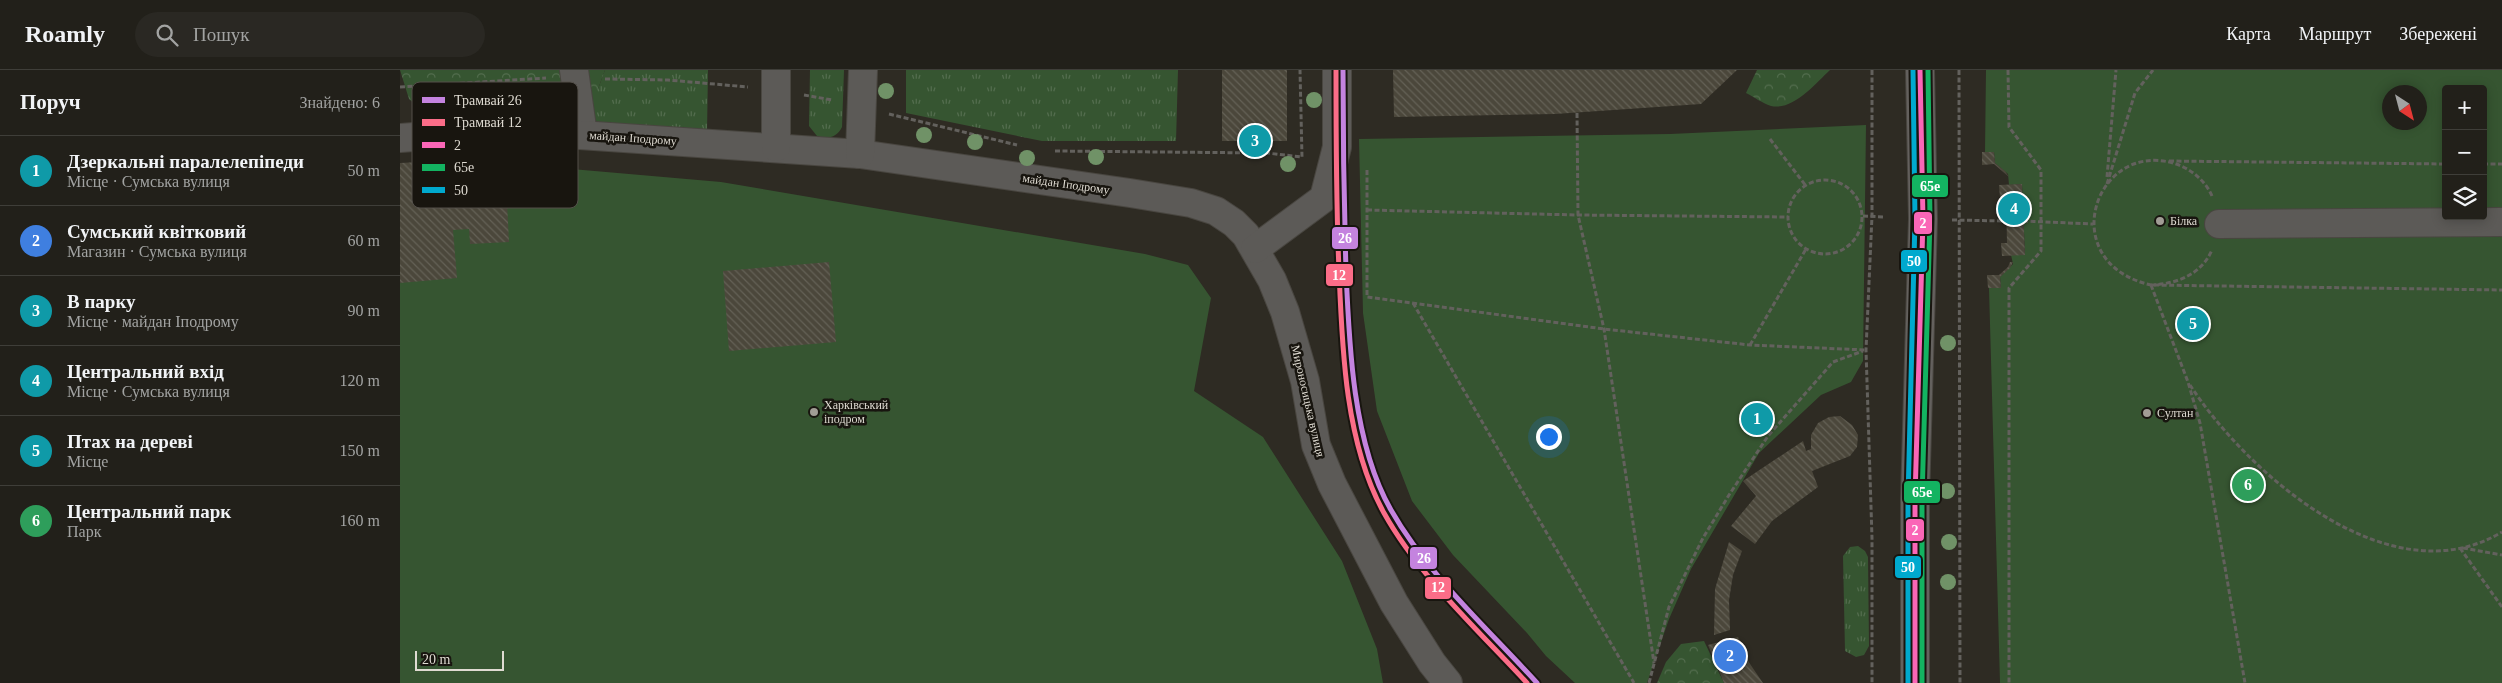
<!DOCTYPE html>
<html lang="uk">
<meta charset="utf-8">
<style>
:root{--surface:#22201a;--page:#2a2823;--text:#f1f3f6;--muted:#a2a3a2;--line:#3f3e39;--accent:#0b8043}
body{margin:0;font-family:Georgia,serif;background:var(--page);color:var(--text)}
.controls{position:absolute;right:15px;top:15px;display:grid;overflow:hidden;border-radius:5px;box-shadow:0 2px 12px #0003}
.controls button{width:45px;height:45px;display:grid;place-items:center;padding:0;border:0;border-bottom:1px solid var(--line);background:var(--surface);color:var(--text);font:25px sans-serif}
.compass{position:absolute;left:1982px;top:15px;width:45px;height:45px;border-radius:50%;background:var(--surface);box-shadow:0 2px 12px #0003;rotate:144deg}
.scale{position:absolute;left:15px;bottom:12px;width:89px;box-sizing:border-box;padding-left:5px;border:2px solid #dfdbd2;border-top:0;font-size:14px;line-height:18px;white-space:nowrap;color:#dfdbd2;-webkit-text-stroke:4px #18150f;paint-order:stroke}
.you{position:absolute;left:1148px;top:366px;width:18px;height:18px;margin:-12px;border:4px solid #fff;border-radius:50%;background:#1a73e8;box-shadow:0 0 0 8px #1a73e833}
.badge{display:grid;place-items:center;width:32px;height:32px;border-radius:50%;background:var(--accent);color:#fff;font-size:16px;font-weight:700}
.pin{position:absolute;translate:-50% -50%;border:2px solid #fff;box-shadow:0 1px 5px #0006}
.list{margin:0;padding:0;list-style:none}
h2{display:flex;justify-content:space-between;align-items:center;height:65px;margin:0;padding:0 20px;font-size:21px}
h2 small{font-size:16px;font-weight:400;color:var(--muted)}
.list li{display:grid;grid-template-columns:32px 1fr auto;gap:15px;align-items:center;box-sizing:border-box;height:70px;padding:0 20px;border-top:1px solid var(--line)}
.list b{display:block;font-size:19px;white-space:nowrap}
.list p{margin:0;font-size:16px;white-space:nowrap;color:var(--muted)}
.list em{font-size:16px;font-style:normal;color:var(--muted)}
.icon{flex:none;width:28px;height:28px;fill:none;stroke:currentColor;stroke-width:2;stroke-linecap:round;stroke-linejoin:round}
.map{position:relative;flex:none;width:2102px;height:613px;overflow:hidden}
header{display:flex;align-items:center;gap:30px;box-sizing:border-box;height:70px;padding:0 25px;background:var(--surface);border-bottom:1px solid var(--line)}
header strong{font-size:24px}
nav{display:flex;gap:28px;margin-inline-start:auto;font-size:18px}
.search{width:350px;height:45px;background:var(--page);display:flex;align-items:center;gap:12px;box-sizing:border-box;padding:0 18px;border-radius:28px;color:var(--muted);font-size:19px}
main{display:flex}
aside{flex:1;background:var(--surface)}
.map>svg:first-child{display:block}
.grass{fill:url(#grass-tufts)}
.forest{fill:url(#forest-crowns)}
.green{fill:#365531;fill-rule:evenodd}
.building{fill:url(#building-back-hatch)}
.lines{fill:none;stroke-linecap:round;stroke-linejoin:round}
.minor-casing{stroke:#494640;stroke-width:30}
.major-casing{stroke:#494640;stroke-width:30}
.path{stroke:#63615d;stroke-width:3;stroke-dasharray:5 2.5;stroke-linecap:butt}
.minor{stroke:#5c5a57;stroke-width:28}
.major{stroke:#64615e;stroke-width:28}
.bus-1-casing{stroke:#18150f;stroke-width:9}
.bus-2-casing{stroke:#18150f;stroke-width:9}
.bus-3-casing{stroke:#18150f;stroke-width:9}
.bus-1{stroke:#fa66b7;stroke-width:5}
.bus-2{stroke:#13b361;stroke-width:5}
.bus-3{stroke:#00a9ce;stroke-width:5}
.tram-1-casing{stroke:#18150f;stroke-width:9}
.tram-2-casing{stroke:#18150f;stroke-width:9}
.tram-1{stroke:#c483df;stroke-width:5}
.tram-2{stroke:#fb6d88;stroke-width:5}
.tree{fill:#709267}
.poi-dot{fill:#a19d95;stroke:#18150f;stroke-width:2}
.labels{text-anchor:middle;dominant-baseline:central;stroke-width:5;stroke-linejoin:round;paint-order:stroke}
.street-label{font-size:12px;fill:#dfdbd2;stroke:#18150f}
.poi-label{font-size:12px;fill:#dfdbd2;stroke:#18150f;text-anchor:start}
.key{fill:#18150f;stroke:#54504a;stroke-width:1}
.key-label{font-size:14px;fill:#dfdbd2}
.line-badge{stroke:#18150f;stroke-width:2}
.badge-label{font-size:14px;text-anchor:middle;font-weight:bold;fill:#fff}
</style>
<header>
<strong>Roamly</strong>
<div class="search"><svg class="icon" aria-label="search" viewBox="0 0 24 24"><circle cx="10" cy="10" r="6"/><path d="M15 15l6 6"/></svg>Пошук</div>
<nav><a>Карта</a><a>Маршрут</a><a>Збережені</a></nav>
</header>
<main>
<aside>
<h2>Поруч<small>Знайдено: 6</small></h2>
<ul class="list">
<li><span class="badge" style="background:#0f9aa8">1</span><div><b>Дзеркальні паралелепіпеди</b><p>Місце · Сумська вулиця</p></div><em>50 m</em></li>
<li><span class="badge" style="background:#3f7fe0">2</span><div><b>Сумський квітковий</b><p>Магазин · Сумська вулиця</p></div><em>60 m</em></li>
<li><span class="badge" style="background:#0f9aa8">3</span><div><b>В парку</b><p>Місце · майдан Іподрому</p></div><em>90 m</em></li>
<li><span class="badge" style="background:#0f9aa8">4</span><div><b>Центральний вхід</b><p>Місце · Сумська вулиця</p></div><em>120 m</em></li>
<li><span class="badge" style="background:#0f9aa8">5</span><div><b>Птах на дереві</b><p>Місце</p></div><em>150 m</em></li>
<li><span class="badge" style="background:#2e9e5b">6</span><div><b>Центральний парк</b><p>Парк</p></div><em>160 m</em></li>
</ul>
</aside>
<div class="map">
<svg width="2102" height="613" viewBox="0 0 2102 613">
<defs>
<pattern id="grass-tufts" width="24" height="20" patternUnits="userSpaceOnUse" patternTransform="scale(1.25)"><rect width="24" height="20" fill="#365531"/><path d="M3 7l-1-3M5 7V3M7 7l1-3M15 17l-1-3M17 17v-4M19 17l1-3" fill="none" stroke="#536d4e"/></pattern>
<pattern id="forest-crowns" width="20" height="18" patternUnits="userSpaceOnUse" patternTransform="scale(1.25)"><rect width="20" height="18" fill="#365531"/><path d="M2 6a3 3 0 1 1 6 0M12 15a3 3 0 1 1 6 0" fill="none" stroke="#536d4e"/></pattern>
<pattern id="building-back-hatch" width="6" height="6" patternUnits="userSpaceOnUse" patternTransform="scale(1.25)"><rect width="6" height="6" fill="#4b473b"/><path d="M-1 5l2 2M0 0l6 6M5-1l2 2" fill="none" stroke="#646156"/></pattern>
</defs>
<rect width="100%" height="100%" fill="#2e2b23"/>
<g class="grass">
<path d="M205,0H308L307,62L23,55L26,44L85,41L137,31L171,19H198Z"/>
<path d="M410,0H444L442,57C437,67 428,70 417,66L409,56Z"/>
<path d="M506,0H778L776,71H642L506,43Z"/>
<path d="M1458,476L1465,481L1468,487L1469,576L1464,585L1456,587L1445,581L1443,486L1450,477Z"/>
</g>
<g class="forest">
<path d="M0,0H205L198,19H171L137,31L85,41L26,44L9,29Z"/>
<path d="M1357,0H1430C1415,14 1393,41 1371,36C1362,33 1354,27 1346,23Z"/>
<path d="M1304,571L1324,613H1257L1266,592L1281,574Z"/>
</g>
<g class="green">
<path d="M1586,0H2102V613H1600L1589,218H1601L1600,207L1613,194L1611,185H1625L1622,114L1609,115L1608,104L1595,93L1594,82H1585ZM2046,19H2083V146H2046ZM1990,22H2020V52H1990Z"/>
<path d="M1466,55L1463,291L1451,312L1421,325L1359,383L1291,499L1269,549L1247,613H1175L1146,586L1127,563L1053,485L1012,431L977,341L963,243L959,69L1270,64Z"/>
<path d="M114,94L321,112L745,184L788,195L811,228L794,321L863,367L942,491L977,579L983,613H0V103Z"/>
</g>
<g class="building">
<rect x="822" y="0" width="65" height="71"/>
<path d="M993,0H1337L1301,34L1155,44L994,47Z"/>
<path d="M1582,82H1594L1595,93L1605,101L1609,107L1594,94L1582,95Z"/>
<path d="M19,92V102L55,100L62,104L73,119L74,134L107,132L109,172L70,174L69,159L53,160L57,208L0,213V93Z"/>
<path d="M1622,114L1625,185L1602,186L1601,173H1607L1606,128H1600L1599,115Z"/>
<path d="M429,192L436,272L329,281L323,201Z"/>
<path d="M1610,192H1613L1610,198L1600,207L1601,218H1588L1587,205H1599L1608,197Z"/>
<path d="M1440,346L1452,355L1458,365L1457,377L1450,386L1412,401L1418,417L1372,451L1355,474L1331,456L1356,426L1343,411L1403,371L1406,381L1411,379V365L1418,353L1429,347Z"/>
<path d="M1329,472L1342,481L1333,505L1329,530L1330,560L1314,565L1315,519Z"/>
<path d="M1338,567L1348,591L1363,613H1324L1308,575Z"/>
</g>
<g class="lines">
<g class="minor-casing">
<g id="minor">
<path d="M174,0L183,65"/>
<path d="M0,68L106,60L460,84L730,123L791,133L816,141L834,153L846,165L872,210L885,242L905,311L916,375L932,414L994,533L1032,593L1048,613"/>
<path d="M376,77V0"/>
<path d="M460,84L463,0"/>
<path d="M1819,154L2102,152"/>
<path d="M855,179L924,128L937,77V0"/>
</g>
</g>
<g class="major-casing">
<path id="major" d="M1515,613V429L1523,149L1520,0"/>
</g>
<g class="path">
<path d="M1472,0V146L1466,280L1472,468V613"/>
<path d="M1559,0L1560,613"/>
<path d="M1608,0L1609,57L1641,100V181L1609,218V613"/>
<path d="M205,9L268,10L348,17"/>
<path d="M0,17L146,8"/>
<path d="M404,25L432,30"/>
<path d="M1177,43L1178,145L1204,259L1254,593"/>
<path d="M489,44L617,75"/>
<path d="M1370,69L1406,116"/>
<path d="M655,81L867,83L902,87L900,0"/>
<path d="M1769,91L2046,94"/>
<path d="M2083,94H2102"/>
<path d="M967,100V227L1204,259L1350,275L1466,280"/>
<path d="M1707,107L1716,0"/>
<circle cx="1425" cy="147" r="37"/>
<path d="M1707,114L1735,23L1753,0"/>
<path d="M1812,126C1805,110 1790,98 1773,93C1694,71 1654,193 1751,215L2102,220"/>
<path d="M967,140L1178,145L1388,147"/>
<path d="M1463,146L1485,147"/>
<path d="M1552,150L1606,151"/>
<path d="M1623,151L1693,154"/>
<path d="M1751,215C1776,214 1801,205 1812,180"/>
<path d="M1751,215L1788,312L1800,353L1845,613"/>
<path d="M1013,233L1234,613"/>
<path d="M1350,275L1406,179"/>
<path d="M1790,315C1848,404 1990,529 2102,462"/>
<path d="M2060,478L2102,537"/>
<path d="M2063,478L2102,485"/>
<path d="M1249,613L1269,537L1303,468L1329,425L1368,366L1433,292L1463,281"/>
</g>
<use href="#minor" class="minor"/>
<use href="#major" class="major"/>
<g class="bus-1-casing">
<path id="bus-1" d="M1515,613V429L1523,149L1520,0"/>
</g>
<g class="bus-2-casing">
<path id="bus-2" d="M1522,613V429L1530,149L1528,0"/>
</g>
<g class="bus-3-casing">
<path id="bus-3" d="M1508,613V429L1515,149L1513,0"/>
</g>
<use href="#bus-1" class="bus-1"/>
<use href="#bus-2" class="bus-2"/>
<use href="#bus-3" class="bus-3"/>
<g class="tram-1-casing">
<path id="tram-1" d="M943,0C943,67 944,134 946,200C949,275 953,374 991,440C1028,505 1087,558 1137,613"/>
</g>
<g class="tram-2-casing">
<path id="tram-2" d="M936,0C936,67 936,133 939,200C942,278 945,373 984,443C1019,506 1078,560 1127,613"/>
</g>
<use href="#tram-1" class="tram-1"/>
<use href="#tram-2" class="tram-2"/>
</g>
<g class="tree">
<circle cx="486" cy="21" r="8"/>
<circle cx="914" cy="30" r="8"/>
<circle cx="524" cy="65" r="8"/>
<circle cx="575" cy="72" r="8"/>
<circle cx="696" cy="87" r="8"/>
<circle cx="627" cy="88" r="8"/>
<circle cx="888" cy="94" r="8"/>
<circle cx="1548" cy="273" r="8"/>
<circle cx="1547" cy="421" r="8"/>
<circle cx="1549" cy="472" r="8"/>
<circle cx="1548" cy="512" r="8"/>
</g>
<g class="poi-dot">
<circle cx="1760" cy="151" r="5"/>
<circle cx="414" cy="342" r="5"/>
<circle cx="1747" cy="343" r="5"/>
</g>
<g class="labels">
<g class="street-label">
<text transform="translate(233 68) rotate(4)">майдан Іподрому</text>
<text transform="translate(666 114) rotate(8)">майдан Іподрому</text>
<text transform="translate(908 331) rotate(77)">Мироносицька вулиця</text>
</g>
<g class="poi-label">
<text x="1770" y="151">Білка</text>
<text x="424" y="335">Харківський<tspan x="424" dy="14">іподром</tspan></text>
<text x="1757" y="343">Султан</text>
</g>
</g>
<rect x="12" y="12" width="166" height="126" rx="8" class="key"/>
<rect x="22" y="27" width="23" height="6" fill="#c483df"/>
<rect x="22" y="49" width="23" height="7" fill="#fb6d88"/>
<rect x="22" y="72" width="23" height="6" fill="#fa66b7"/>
<rect x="22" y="94" width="23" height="7" fill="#13b361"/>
<rect x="22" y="117" width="23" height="6" fill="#00a9ce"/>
<g class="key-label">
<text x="54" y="35">Трамвай 26</text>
<text x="54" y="57">Трамвай 12</text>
<text x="54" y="80">2</text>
<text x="54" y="102">65е</text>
<text x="54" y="125">50</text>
</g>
<g class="line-badge">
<rect x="1511" y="104" width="38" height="24" rx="5" fill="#13b361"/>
<rect x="1513" y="141" width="20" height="24" rx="5" fill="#fa66b7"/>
<rect x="931" y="156" width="28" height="24" rx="5" fill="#c483df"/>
<rect x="1500" y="179" width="28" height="24" rx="5" fill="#00a9ce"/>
<rect x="925" y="193" width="29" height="24" rx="5" fill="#fb6d88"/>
<rect x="1503" y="410" width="38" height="24" rx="5" fill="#13b361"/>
<rect x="1505" y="448" width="20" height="24" rx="5" fill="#fa66b7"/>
<rect x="1009" y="476" width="29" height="24" rx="5" fill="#c483df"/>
<rect x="1494" y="485" width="28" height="24" rx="5" fill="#00a9ce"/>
<rect x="1024" y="506" width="28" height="24" rx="5" fill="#fb6d88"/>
</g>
<g class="badge-label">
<text x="1530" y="121">65е</text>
<text x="1523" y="158">2</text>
<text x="945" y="173">26</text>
<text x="1514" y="196">50</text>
<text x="939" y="210">12</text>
<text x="1522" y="427">65е</text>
<text x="1515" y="465">2</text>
<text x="1024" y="493">26</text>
<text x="1508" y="502">50</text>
<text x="1038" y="522">12</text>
</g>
</svg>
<div class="controls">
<button>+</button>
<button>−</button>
<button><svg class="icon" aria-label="layers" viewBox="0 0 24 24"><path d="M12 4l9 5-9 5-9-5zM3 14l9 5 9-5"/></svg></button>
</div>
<svg class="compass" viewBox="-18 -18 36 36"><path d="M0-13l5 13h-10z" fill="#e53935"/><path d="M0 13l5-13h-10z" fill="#a2a3a2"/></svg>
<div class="scale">20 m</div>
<div class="you"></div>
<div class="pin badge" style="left:1357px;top:349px;background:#0f9aa8">1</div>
<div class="pin badge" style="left:1330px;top:586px;background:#3f7fe0">2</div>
<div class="pin badge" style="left:855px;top:71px;background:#0f9aa8">3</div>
<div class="pin badge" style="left:1614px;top:139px;background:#0f9aa8">4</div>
<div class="pin badge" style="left:1793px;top:254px;background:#0f9aa8">5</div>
<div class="pin badge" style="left:1848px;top:415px;background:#2e9e5b">6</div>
</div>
</main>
